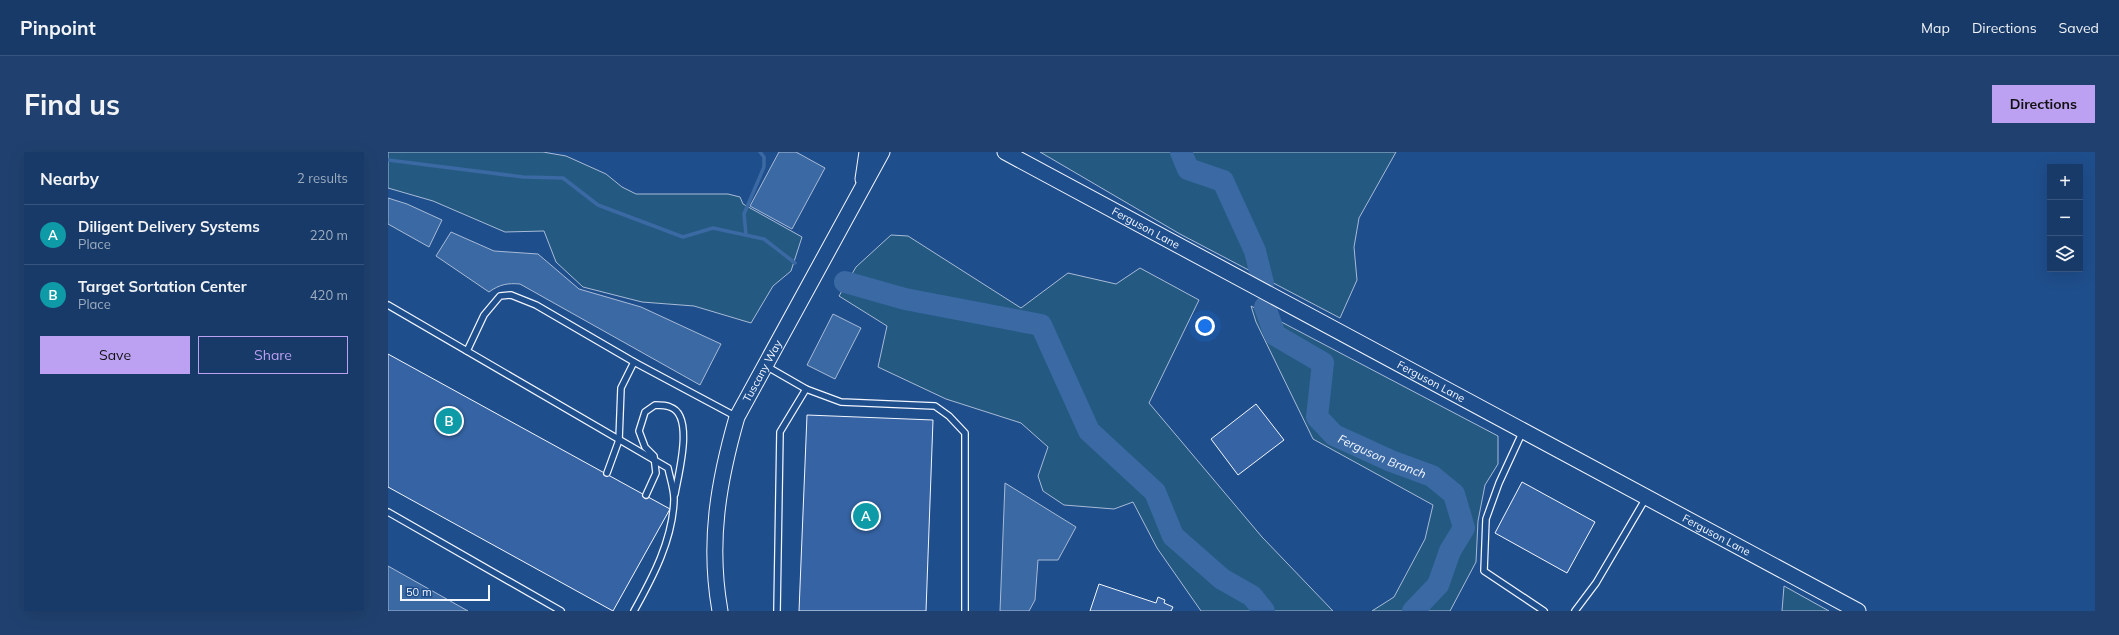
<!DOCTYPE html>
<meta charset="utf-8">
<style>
:root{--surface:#173a69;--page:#20416f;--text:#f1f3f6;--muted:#9eadc0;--line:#36547d;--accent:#bca0f2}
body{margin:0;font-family:Mulish,sans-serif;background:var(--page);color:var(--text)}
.controls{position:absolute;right:12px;top:12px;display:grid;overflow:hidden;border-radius:0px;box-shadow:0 4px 16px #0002}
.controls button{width:36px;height:36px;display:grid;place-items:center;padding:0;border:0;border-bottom:1px solid var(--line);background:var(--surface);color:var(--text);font:20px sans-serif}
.scale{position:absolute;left:12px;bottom:10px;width:90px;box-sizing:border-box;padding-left:4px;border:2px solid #f2f6ff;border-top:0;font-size:11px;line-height:14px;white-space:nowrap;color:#f2f6ff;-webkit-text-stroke:3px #1f4e8c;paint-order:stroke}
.you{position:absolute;left:817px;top:174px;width:14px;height:14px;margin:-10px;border:3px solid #fff;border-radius:50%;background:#1a73e8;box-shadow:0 0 0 6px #1a73e833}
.badge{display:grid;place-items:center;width:26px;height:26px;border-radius:50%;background:var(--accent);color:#fff;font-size:13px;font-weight:700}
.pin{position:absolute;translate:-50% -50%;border:2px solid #fff;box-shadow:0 1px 4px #0006}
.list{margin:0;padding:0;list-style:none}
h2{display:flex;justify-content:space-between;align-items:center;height:52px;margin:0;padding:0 16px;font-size:17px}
h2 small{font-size:13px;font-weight:400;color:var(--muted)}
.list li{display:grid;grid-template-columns:26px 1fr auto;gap:12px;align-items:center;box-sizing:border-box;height:60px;padding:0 16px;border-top:1px solid var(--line)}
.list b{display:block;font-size:15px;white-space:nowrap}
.list p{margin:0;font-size:13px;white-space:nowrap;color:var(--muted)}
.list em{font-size:13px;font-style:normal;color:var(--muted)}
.actions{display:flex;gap:8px;padding:12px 16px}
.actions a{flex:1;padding:9px 0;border:1px solid var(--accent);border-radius:0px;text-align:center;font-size:14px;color:var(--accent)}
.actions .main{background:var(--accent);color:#111}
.icon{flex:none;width:22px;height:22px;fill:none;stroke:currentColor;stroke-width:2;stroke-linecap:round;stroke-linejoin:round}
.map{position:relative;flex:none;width:1707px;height:459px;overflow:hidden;border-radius:0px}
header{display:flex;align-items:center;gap:24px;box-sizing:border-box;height:56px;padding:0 20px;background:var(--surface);border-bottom:1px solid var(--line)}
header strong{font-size:19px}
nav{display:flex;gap:22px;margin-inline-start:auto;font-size:14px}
.intro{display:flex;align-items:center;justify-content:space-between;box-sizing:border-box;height:96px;padding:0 24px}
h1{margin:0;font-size:28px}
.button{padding:10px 18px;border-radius:0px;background:var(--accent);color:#111;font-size:14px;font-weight:700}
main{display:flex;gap:24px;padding:0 24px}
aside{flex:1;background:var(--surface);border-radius:0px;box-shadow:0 4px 16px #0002}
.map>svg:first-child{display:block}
.green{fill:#245a82;stroke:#a8bbd7}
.water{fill:#3b69a3;stroke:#a8bbd7}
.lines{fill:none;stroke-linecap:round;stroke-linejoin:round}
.stream{stroke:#3b69a3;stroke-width:3.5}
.river{stroke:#3b69a3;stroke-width:22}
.building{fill:#3563a3;stroke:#f2f6ff}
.lane-casing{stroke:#f2f6ff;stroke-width:8}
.secondary-casing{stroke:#f2f6ff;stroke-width:17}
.lane{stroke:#1f4e8c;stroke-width:5.5}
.secondary{stroke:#1f4e8c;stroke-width:15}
.labels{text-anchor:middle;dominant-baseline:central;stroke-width:3;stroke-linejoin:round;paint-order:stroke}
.street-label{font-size:11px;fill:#f2f6ff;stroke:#1f4e8c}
.water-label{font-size:12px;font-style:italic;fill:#f2f6ff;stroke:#1f4e8c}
</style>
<header>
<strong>Pinpoint</strong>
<nav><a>Map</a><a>Directions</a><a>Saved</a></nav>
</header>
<div class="intro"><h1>Find us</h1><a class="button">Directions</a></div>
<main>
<aside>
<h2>Nearby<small>2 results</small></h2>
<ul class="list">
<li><span class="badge" style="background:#0f9aa8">A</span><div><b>Diligent Delivery Systems</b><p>Place</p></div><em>220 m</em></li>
<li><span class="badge" style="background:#0f9aa8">B</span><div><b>Target Sortation Center</b><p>Place</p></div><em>420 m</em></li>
</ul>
<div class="actions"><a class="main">Save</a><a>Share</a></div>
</aside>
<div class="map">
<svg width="1707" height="459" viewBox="0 0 1707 459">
<rect width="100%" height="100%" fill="#1f4e8c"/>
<g class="green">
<path d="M0,0H155L178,4L218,22L234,35L248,42H340L352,45L355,52L414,85L403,119L385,134L363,171L306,154L254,150L195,135L168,110L156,79L117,80L45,49L0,36Z"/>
<path d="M652,0H1008L971,66L966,95L969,128L952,166L792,82Z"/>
<path d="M503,83L520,84L633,156L680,121L728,132L752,116L811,148L761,251L874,385L945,459H813L769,396L745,350L726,357L676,353L655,339L650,324L660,295L633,271L558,247L490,215L499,174L451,144L468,115Z"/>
<path d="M863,154L1110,284V312L1097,333L1090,369L1088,410L1062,459H984L1006,445L1037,387L1045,353L925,287L868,170Z"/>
<path d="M1396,434L1441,459H1394Z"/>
</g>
<g class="water">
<path d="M391,0H408L437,16L404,77L362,54Z"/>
<path d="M0,46L19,52L54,68L41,95L0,72Z"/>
<path d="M63,80L106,99L150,102L191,137L253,155L333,192L312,233L132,132C120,131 112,132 101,140L48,104Z"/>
<path d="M445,162L473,176L447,227L419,213Z"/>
<path d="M617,331L688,375L670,408H650L647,448L641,459H612Z"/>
<path d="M0,414L80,459H0Z"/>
</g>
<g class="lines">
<g class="stream">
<path d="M0,8L135,25L175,26L210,53L295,85L325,76L376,87L407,111"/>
<path d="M358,83L356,62L376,15V5L372,0"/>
</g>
<g class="river">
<path d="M793,0L800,17L835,29L867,99L875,131"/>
<path d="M457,130L517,147L653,173L701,279L767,340L785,384L834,427L864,444L876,459"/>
<path id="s1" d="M877,155L887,183L935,211L929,265L946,283L1003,309L1044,324L1066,342L1076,376L1062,399L1050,433L1025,459"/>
</g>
</g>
<g class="building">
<path d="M0,202L282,357L225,459L0,335Z"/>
<path d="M868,252L896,288L850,323L823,287Z"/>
<path d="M419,263L545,268L538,459H411Z"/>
<path d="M1134,330L1207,370L1179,421L1107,381Z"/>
<path d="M711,432L768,451L770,445L777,448L776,451L785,455L783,459H702Z"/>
</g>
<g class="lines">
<g class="lane-casing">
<g id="lane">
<path d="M0,153L280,316C282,326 286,337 286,347C285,387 265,425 246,459"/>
<path d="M79,199L96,163L112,144L123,143L148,153L246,210L347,264"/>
<path d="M378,214L418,237L453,250L547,254L561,264L577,281V459"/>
<path d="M1135,279L1111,331L1098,367L1096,419L1156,459"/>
<path d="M219,321L231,288L233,236L246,210"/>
<path d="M258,343L268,321L266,304L257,295L251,279L257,260L267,253C272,253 278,253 282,255C307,263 290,323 287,342"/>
<path d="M0,360L173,459"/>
<path d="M389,459L392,280L418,237"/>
<path d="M1187,459L1208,431L1258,346"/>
</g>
</g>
<g class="secondary-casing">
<g id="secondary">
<path id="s2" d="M617,0L1470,459"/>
<path d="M475,27L479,0"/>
<path id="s3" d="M332,459C320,391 330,331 349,265L494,0"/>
</g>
</g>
<use href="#lane" class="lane"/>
<use href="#secondary" class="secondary"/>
</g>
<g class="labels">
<g class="street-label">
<text stroke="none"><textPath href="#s2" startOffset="160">Ferguson Lane</textPath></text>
<text stroke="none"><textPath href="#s3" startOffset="249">Tuscany Way</textPath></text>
<text stroke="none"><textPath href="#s2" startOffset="484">Ferguson Lane</textPath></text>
<text stroke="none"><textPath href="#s2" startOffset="808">Ferguson Lane</textPath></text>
</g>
<g class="water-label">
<text stroke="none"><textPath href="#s1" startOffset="217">Ferguson Branch</textPath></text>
</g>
</g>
</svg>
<div class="controls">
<button>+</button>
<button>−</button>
<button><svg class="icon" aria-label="layers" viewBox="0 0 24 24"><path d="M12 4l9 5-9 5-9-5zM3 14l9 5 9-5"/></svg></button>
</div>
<div class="scale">50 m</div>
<div class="you"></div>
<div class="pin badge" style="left:478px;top:364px;background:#0f9aa8">A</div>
<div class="pin badge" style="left:61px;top:269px;background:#0f9aa8">B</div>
</div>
</main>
